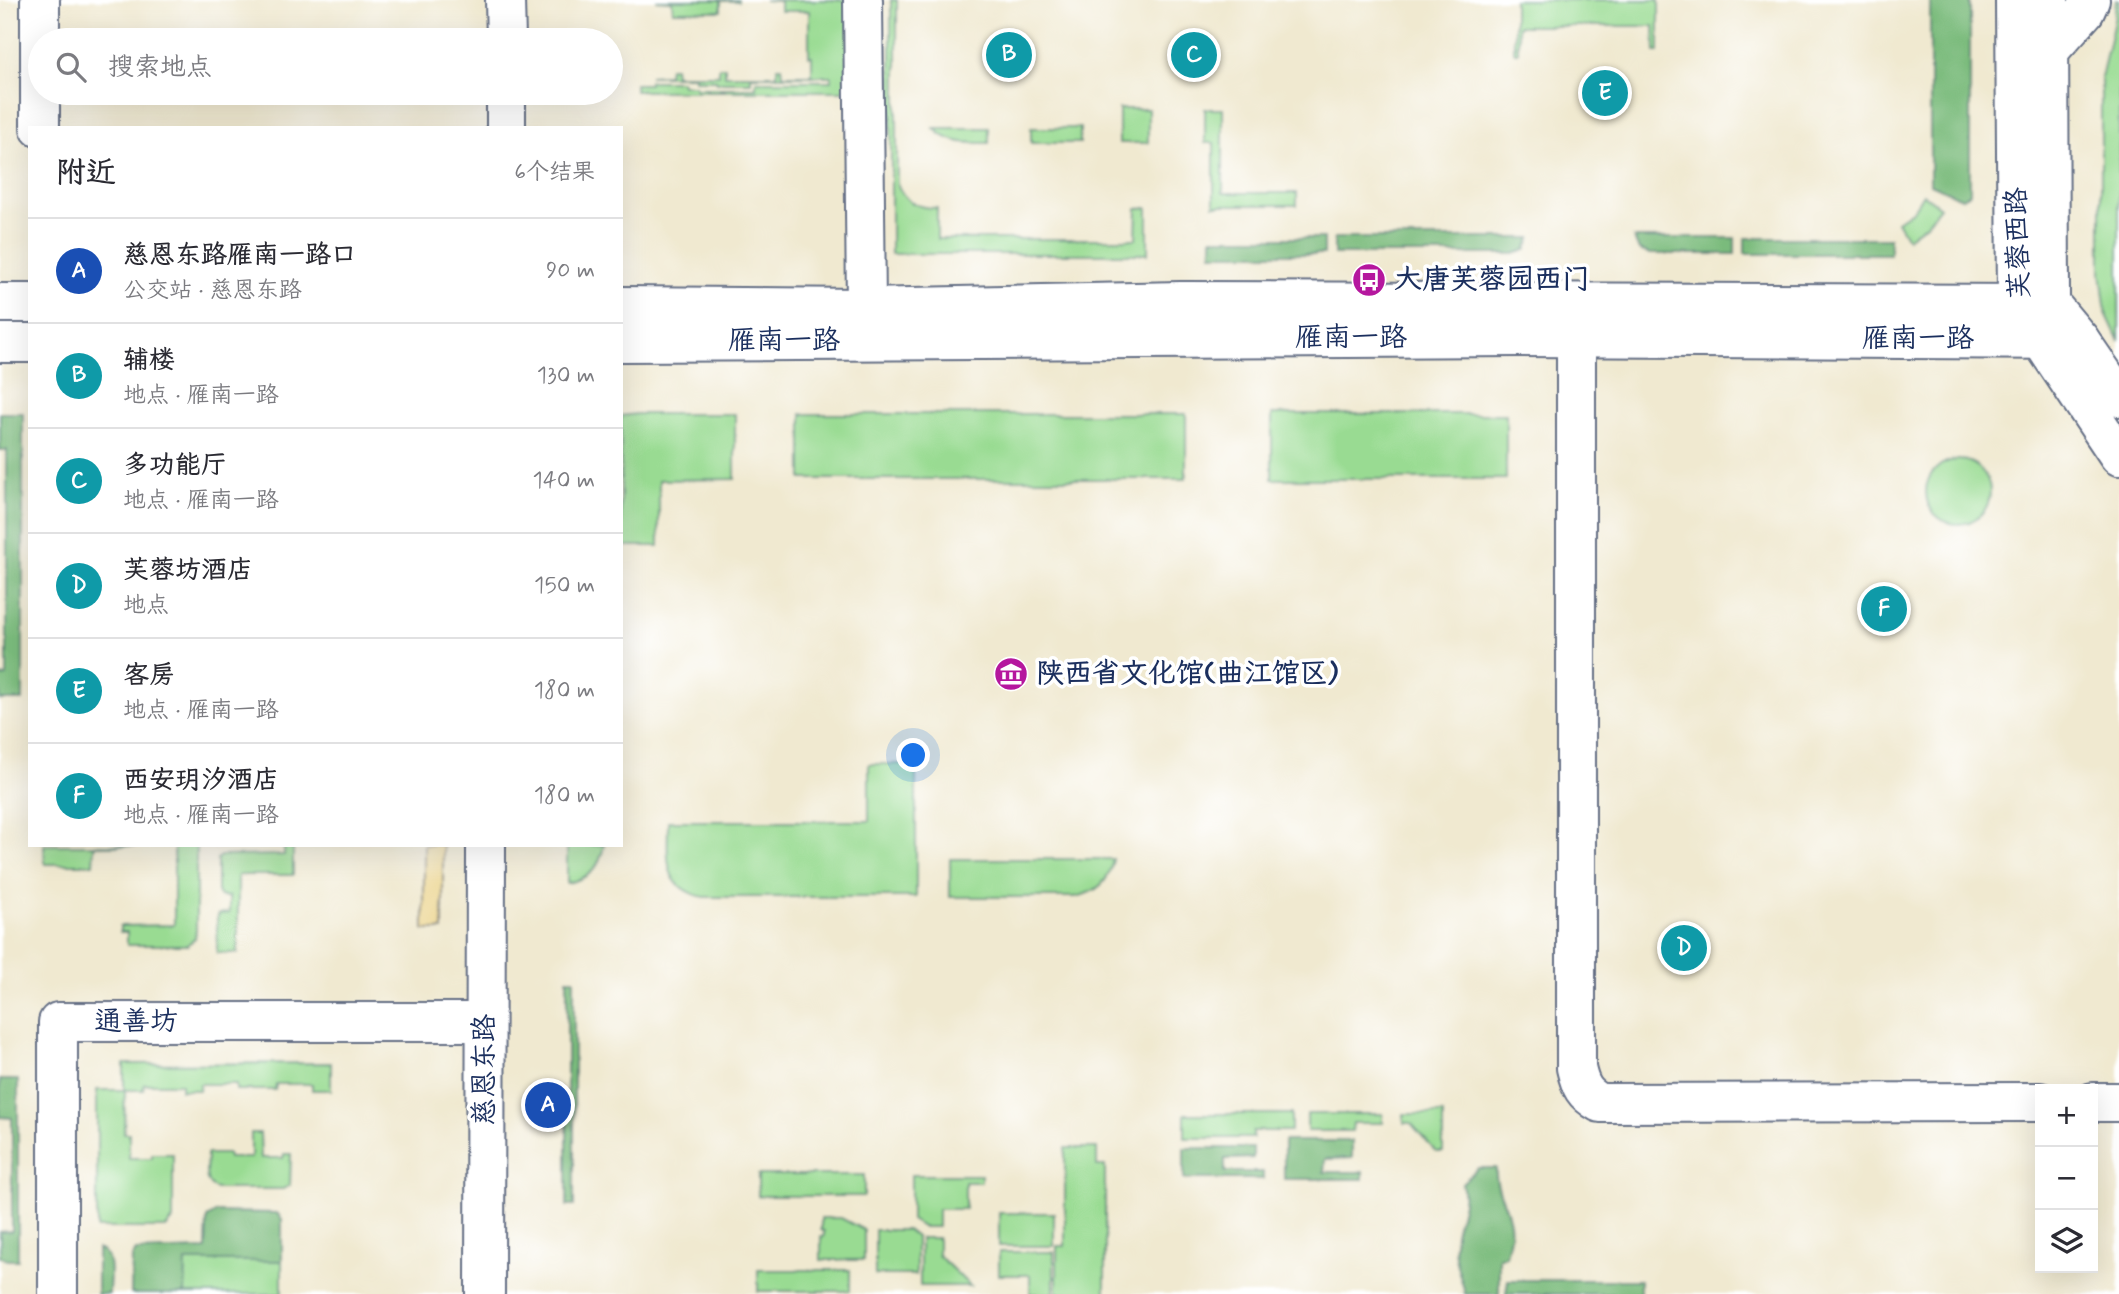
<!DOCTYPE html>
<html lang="zh">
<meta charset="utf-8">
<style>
:root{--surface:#fff;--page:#f2f2f3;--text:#2b2b33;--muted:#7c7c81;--line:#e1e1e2;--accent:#7c3aed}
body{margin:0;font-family:Mynerve,"LXGW WenKai TC",sans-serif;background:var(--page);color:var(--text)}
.controls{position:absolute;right:21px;bottom:21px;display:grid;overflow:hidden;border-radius:0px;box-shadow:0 7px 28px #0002}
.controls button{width:63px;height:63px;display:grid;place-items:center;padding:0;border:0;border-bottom:2px solid var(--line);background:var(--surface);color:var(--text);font:35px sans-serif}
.you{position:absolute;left:914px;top:756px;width:24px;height:24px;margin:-18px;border:5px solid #fff;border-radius:50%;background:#1a73e8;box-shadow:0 0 0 10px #1a73e833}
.badge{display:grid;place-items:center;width:46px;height:46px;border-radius:50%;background:var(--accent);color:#fff;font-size:23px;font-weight:700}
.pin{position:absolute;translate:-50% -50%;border:4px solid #fff;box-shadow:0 2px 7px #0006}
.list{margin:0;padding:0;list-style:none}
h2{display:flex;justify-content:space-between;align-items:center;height:91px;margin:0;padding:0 28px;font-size:30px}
h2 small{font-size:23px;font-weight:400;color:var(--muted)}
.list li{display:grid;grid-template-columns:46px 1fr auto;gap:21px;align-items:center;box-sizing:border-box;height:105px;padding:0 28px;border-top:2px solid var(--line)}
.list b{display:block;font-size:26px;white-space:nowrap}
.list p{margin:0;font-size:23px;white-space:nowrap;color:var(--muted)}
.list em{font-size:23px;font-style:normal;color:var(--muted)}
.icon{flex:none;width:38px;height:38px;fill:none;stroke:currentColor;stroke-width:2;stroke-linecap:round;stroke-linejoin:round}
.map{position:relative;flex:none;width:2119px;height:1294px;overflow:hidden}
.search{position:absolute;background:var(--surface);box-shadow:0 7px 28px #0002;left:28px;top:28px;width:595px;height:77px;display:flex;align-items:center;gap:18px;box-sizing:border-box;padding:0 24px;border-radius:38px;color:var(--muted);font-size:26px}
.panel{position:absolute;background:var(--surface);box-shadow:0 7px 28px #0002;left:28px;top:126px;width:595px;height:721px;border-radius:0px}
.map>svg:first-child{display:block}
.green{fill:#99db92;stroke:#5a8578;stroke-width:2}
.forest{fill:#7abb7c;stroke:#4a756d;stroke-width:2}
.sand{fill:#eeda9e;stroke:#84847e;stroke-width:2}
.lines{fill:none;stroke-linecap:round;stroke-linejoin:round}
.minor-casing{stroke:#667086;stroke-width:42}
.major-casing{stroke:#667086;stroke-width:42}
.minor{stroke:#fff;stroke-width:38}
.major{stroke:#fff;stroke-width:38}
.labels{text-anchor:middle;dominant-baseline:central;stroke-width:7;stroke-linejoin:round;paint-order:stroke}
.street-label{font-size:28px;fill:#1b2f5e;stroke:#fff}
.poi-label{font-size:28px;font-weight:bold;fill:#1b2f5e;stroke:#fff;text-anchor:start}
</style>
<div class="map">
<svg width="2119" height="1294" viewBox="0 0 2119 1294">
<rect width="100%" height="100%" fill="#fff"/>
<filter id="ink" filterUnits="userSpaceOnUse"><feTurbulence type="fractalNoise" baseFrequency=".0143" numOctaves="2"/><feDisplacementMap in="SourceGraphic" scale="14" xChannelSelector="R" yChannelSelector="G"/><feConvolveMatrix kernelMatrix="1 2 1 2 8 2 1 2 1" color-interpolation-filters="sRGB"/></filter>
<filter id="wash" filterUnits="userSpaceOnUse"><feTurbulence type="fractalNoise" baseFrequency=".00686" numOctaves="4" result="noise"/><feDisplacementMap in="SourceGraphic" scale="28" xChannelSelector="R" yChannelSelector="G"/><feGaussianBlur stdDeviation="1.57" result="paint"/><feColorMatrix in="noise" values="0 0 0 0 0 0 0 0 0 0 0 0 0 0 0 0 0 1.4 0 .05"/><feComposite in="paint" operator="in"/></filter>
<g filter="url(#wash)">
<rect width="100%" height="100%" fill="#f0e9d0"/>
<g class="green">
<path d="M656,0H738V1H721V11H673L672,1Z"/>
<path d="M764,0H850L848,89L844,91H635V84H649V81H681L682,85H695L696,88H756V81H831V76H751V82H717L716,80H695V76H649L668,75L669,67H674L675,75H719V67H725V75H777V67H782L783,75H812V56H809V11H780V1Z"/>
<path d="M891,0H897V183C904,202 917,208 937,208V239H1136L1137,208H1148V254H891Z"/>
<path d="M1514,0H1659V52H1655L1654,26H1518V52H1514Z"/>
<path d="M2116,0H2119V341L2106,313L2101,272V78L2114,21Z"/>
<rect x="1119" y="109" width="29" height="34"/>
<path d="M1205,109H1223V193H1297V205H1214V143H1205Z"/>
<path d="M934,128H989V143C967,143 950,145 934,128Z"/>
<rect x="1031" y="128" width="49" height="15"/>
<path d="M1923,194L1940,207L1926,224L1907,238L1897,221L1913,210Z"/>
<path d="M637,414H735V479L659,480V546H621V416Z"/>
<rect x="802" y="414" width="384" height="65"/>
<rect x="1272" y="414" width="234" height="65"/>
<circle cx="1958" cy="492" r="32"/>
<path d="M869,764H916V897H704C661,888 668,857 668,821H869Z"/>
<path d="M44,845H196V930L195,938L188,945H127V932H120V926L174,925V846H94L93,864H45Z"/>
<path d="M284,845H293V875H238V953H217V918L219,914L229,913V897L219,896L217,891V859L220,856L284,855Z"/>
<path d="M567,845H604C600,868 590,878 567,883Z"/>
<path d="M950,859H1113C1109,882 1098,892 1075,897H950Z"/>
<path d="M331,1063V1090H312V1084H276L275,1090H236V1084H200L199,1090H181V1084H144L143,1090H125L124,1133H129V1158H152V1154H173V1220L166,1228H97V1090H124V1064Z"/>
<path d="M1185,1114H1291V1131H1253V1138H1185Z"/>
<path d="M1307,1114H1383V1123H1353L1352,1131H1307Z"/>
<path d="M1404,1114H1443V1152H1436L1411,1123H1404Z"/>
<path d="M251,1133H260L261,1158H283L284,1154H291L290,1185L283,1189H216C202,1184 207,1167 207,1154H228L229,1158H251Z"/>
<path d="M1065,1148H1097V1166H1105V1294H1057V1246H1065Z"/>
<rect x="758" y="1175" width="106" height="21"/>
<path d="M911,1175H981V1182H965V1209H938V1227H922L911,1220Z"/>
<rect x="999" y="1213" width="55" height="33"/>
<path d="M821,1218H841L864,1230V1260H821V1237L824,1236V1231L821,1230Z"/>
<path d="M875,1230H907L916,1237V1275H875Z"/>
<path d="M920,1238H938V1255L970,1286H920Z"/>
<path d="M999,1252H1054V1294H1030V1275H999Z"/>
<rect x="185" y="1261" width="97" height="33"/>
<rect x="758" y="1270" width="92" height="21"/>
</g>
<g class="forest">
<path d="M1930,0H1970V193L1962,198L1930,184Z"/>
<rect x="1212" y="238" width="112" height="16"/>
<path d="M1334,238H1531L1526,250L1514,254H1334Z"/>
<path d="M1634,238H1735V254H1650L1639,250Z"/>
<rect x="1745" y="238" width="145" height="16"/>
<path d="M0,413H23V700H0V677L7,676V450H0Z"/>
<rect x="567" y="979" width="7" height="227"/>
<path d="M0,1080H18V1260H7L0,1256V1232L12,1231V1118L0,1117Z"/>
<path d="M1284,1141H1352V1158L1325,1159L1324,1172H1363V1179H1284Z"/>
<path d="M1184,1148H1253V1158L1225,1159V1172H1263V1179H1184Z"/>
<path d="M1478,1168H1496C1494,1189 1507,1203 1510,1223C1512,1234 1508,1245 1506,1256L1499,1257V1294H1465C1462,1277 1453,1262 1454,1244C1454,1221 1468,1208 1462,1183Z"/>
<path d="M217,1212L277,1213L282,1219V1261H186L185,1294H131L132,1257L136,1251L206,1249L207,1218Z"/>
<path d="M97,1249C115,1253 109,1278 109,1294H97Z"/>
<path d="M1508,1280H1640V1294H1506Z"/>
</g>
<rect class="sand" x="424" y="845" width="19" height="85"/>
</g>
<g filter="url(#ink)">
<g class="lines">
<g class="minor-casing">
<g id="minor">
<path d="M40,0V128"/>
<path d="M505,0L506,40"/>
<path d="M863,0L866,308"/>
<path d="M2049,51L2085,11L2090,0"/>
<path d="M506,93V128"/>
<path d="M1576,338V1068C1580,1086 1584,1094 1600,1103L2040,1102"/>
<path d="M2093,1102H2119"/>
<path d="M58,1294V1022H485"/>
<path d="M485,1294L486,845"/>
</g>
</g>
<g class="major-casing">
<g id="major">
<path d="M2015,0L2017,304L2119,456"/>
<path d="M2049,0L2050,304L2080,340L2119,397"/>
<path d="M0,303H30"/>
<path d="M621,306L866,308L1181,301L2050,304"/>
<path d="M621,342L1519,337L2080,340"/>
<path d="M0,343H30"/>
</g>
</g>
<use href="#minor" class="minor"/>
<use href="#major" class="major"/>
</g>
</g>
<defs>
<g id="bus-disc" transform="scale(1.75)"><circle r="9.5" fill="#b5179e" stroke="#fff"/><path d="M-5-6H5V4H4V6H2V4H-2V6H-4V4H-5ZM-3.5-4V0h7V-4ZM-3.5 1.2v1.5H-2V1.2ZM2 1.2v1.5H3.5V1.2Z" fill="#fff"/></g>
<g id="museum-disc" transform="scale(1.75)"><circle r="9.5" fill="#b5179e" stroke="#fff"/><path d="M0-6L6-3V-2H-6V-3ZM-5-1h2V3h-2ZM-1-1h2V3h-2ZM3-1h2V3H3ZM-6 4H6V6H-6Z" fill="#fff"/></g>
</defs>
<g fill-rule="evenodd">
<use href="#bus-disc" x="1369" y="280"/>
<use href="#museum-disc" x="1011" y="674"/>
</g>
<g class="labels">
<g class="street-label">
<text transform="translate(2019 243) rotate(-92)">芙蓉西路</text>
<text x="1351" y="338">雁南一路</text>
<text x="1918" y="339">雁南一路</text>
<text x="784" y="341">雁南一路</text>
<text x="136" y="1022">通善坊</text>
<text transform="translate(485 1070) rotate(-90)">慈恩东路</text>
</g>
<g class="poi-label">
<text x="1394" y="280">大唐芙蓉园西门</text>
<text x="1036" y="674">陕西省文化馆(曲江馆区)</text>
</g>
</g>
</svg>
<div class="controls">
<button>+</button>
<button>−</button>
<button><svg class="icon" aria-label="layers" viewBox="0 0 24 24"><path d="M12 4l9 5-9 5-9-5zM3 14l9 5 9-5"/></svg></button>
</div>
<div class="you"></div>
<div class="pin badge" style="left:548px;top:1105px;background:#1a4fb4">A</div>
<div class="pin badge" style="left:1009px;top:55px;background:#0f9aa8">B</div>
<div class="pin badge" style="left:1194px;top:55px;background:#0f9aa8">C</div>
<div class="pin badge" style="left:1684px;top:948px;background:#0f9aa8">D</div>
<div class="pin badge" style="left:1605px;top:93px;background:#0f9aa8">E</div>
<div class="pin badge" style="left:1884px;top:609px;background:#0f9aa8">F</div>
<div class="search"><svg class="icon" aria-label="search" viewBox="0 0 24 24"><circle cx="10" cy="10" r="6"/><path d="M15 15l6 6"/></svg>搜索地点</div>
<section class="panel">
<h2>附近<small>6个结果</small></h2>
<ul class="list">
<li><span class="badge" style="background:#1a4fb4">A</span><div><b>慈恩东路雁南一路口</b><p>公交站 · 慈恩东路</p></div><em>90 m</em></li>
<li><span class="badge" style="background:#0f9aa8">B</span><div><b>辅楼</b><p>地点 · 雁南一路</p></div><em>130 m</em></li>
<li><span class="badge" style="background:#0f9aa8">C</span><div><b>多功能厅</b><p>地点 · 雁南一路</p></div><em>140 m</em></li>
<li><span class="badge" style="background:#0f9aa8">D</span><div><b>芙蓉坊酒店</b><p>地点</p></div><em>150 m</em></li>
<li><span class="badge" style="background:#0f9aa8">E</span><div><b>客房</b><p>地点 · 雁南一路</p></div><em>180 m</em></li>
<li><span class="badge" style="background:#0f9aa8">F</span><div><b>西安玥汐酒店</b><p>地点 · 雁南一路</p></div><em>180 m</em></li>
</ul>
</section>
</div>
